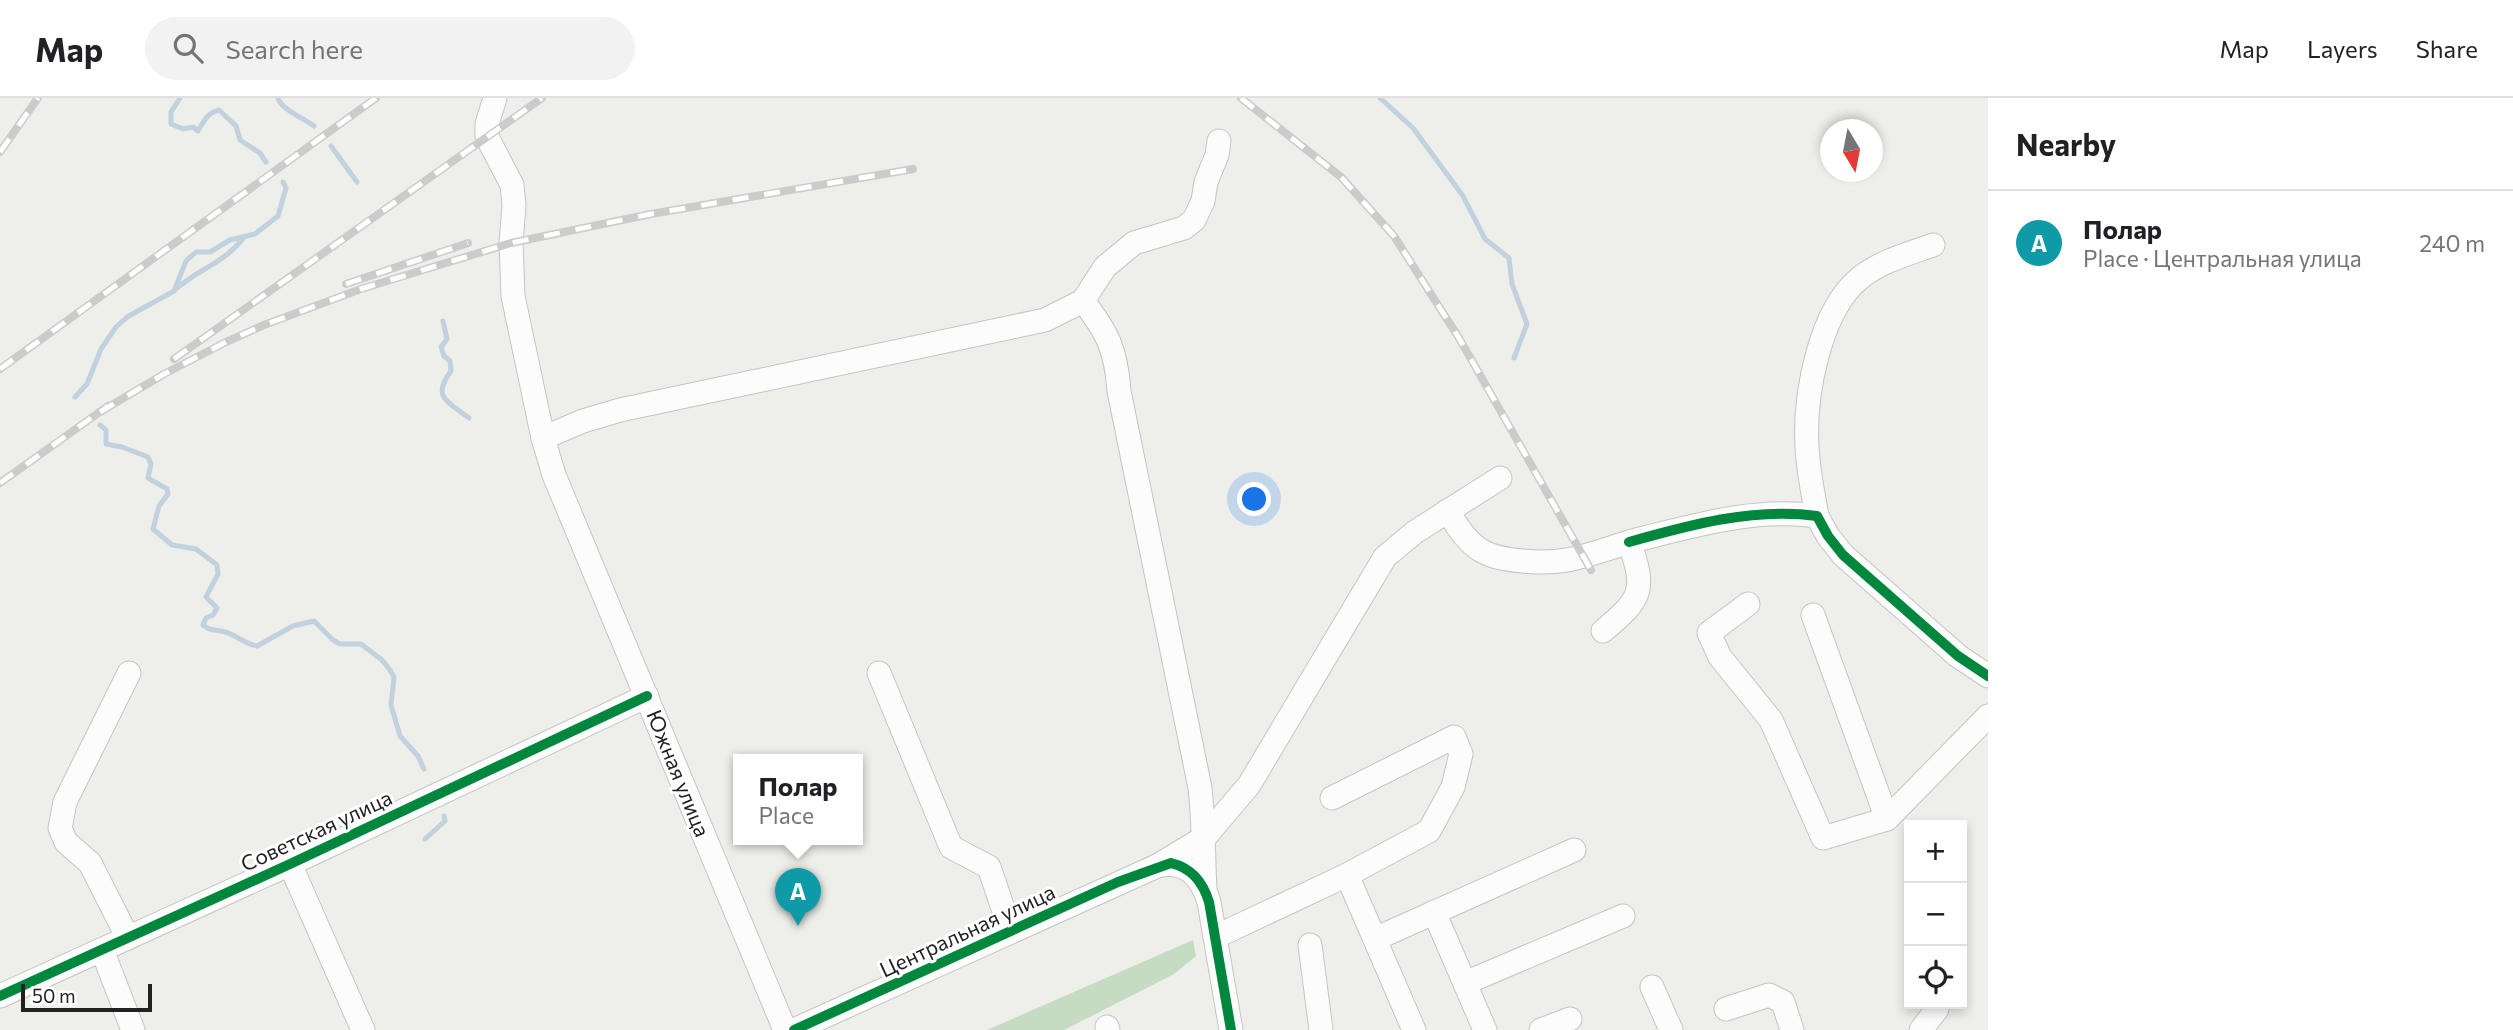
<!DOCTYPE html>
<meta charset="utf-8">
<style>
:root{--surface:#fff;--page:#f2f2f2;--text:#202124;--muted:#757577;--line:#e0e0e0;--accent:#2563eb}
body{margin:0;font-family:Commissioner,sans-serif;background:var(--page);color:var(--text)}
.controls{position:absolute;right:21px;bottom:21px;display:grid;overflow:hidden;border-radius:0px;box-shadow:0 4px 10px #0003}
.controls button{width:63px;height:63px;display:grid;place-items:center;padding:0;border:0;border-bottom:2px solid var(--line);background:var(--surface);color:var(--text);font:35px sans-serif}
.compass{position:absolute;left:1820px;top:21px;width:63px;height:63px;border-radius:50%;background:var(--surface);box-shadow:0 4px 10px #0003;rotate:170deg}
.scale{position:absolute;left:21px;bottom:18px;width:131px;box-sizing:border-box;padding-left:7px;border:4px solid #212121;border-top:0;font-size:19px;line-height:24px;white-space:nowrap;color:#212121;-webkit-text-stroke:5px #fff;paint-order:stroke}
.you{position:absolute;left:1255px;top:402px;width:24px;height:24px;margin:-18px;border:5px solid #fff;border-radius:50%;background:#1a73e8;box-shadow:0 0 0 10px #1a73e833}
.badge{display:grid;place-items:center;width:46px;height:46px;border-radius:50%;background:var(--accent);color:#fff;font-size:23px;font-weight:700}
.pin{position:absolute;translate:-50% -58px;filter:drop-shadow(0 2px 4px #0008)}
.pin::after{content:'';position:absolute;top:37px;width:24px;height:21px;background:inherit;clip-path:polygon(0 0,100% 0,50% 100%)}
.popup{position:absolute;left:733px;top:656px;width:130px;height:91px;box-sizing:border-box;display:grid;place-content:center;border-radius:0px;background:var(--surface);filter:drop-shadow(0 2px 5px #0005);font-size:23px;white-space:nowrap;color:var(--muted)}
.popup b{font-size:26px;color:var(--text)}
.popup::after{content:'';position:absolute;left:50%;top:100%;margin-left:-14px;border:14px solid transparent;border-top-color:var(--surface)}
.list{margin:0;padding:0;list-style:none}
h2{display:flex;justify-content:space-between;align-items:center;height:91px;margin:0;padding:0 28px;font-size:30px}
h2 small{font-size:23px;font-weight:400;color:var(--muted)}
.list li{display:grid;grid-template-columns:46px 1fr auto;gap:21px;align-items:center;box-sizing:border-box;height:105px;padding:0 28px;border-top:2px solid var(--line)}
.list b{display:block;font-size:26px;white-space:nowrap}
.list p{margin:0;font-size:23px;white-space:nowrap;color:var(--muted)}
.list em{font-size:23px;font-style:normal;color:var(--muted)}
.icon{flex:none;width:38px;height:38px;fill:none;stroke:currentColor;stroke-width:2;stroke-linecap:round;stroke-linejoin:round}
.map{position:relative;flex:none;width:1988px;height:932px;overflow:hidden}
header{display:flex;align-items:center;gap:42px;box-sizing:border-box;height:98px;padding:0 35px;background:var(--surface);border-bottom:2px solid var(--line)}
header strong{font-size:33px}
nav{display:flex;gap:38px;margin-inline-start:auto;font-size:24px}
.search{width:490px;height:63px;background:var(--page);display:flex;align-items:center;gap:18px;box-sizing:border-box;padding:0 24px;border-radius:38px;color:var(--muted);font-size:26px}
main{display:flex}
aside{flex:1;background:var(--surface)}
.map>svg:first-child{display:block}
.forest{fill:#c5dbc2}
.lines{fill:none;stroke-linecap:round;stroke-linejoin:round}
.stream{stroke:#c1d1de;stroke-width:5}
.minor-casing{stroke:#c4c4c2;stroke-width:25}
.minor{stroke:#fcfcfc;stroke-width:23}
.rail-casing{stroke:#cbcbcb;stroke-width:8}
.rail{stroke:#fff;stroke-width:5;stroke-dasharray:16;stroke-linecap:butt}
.cycleway-casing{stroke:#fff;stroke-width:15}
.cycleway{stroke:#00873e;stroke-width:10}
.labels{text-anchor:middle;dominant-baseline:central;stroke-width:6;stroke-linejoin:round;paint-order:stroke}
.street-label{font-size:21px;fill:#212121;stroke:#fff}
</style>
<header>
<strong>Map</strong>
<div class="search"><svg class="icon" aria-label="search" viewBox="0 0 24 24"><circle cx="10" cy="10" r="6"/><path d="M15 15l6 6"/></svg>Search here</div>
<nav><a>Map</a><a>Layers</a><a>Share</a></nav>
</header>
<main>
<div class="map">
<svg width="1988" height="932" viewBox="0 0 1988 932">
<rect width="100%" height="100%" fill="#eeeeea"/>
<path class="forest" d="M1193,842L1196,858L1174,876L1064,932H987Z"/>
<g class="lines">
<g class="stream">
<path d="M180,0L171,14V26L183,31L193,29L198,33C204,23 207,15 219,12L236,28L240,42L260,55L266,64"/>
<path d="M278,0C281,11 303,20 314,28"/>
<path d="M1380,0L1413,30L1463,98L1485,141L1509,160L1512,186L1527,226L1514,260"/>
<path d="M331,48L357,84"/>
<path d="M176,191C198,171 225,165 244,139"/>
<path d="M443,223L447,241L441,249L444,258L450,263L451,273C431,300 448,303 469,320"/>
<path d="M75,299L87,286L101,251L116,229L127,219L174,193L186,163L196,154H210L230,142L255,136L278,118L286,90L283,84"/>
<path d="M100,327L106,332V346L122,349L148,359L151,366L148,380L167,391L168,396L159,408L153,431L172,447L196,451L217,467L218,476L206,499L217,510L213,517L206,520L203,527C211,534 216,531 225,534C236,537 245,546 257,548L293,528L314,523L333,542L340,546H361L382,562L390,572L394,579L391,607L400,638L418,658L424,671"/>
<path d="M425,741L445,723L444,718"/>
</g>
<g class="minor-casing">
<g id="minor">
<path d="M495,0L487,26V39L512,87L514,107L511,145L513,198L543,340L554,377L785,932"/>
<path d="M1083,203C1108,235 1116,252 1119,293L1200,690C1204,724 1203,757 1205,790"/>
<path d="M543,340L583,323L620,312L1045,222L1083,203L1105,169L1134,145L1184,130L1194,122L1203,103L1206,84L1217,57L1219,43"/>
<path d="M1447,413C1457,427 1466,444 1482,453C1494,460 1510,462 1523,463C1574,469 1601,450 1648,439C1704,425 1760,410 1817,418L1828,438L1843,457L1958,558L1988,578"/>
<path d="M1817,418C1813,395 1808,372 1807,349C1804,299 1819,213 1860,180C1881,163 1908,156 1933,147"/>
<path d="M1748,506L1709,535L1720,559L1771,622L1823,740L1887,721L1988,618"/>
<path d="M1813,517L1887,721"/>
<path d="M1603,533C1641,501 1647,493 1629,444"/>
<path d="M879,575L951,749L989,769L1011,834"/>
<path d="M1332,700L1454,639L1461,656L1453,689L1429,733L1347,777"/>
<path d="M290,766L363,932"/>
<path d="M1157,768C1186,761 1201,778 1209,804L1231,932"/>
<path d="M1434,814L1485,932"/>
<path d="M1215,839L1347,777L1414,932"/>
<path d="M128,840L90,765L66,744L60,730L65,704L129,575"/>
<path d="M1375,841L1574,752"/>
<path d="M1310,847L1321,932"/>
<path d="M102,852L133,932"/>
<path d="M1465,885L1623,818"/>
<path d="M1652,889L1671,932"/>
<path d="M0,898L290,766L647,598"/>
<path d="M1726,911L1769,897L1783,904L1792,932"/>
<path d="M1107,929L1108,932"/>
<path d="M794,932L1157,768L1205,739L1249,687L1385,459L1415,434L1500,380"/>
<path d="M1541,932L1570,921"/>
<path d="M1921,932L1937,911"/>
</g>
</g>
<use href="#minor" class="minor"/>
<g class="rail-casing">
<g id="rail">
<path d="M1241,0L1341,79L1394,138L1459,240L1591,472"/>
<path d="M0,54L38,0"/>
<path d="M346,186L468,145"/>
<path d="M174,261L542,0"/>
<path d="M0,271L376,0"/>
<path d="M100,314L164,276L226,244L264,227L361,191L511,145L651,116L913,71"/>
<path d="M0,385L108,308"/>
</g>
</g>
<use href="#rail" class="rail"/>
<g class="cycleway-casing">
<g id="cycleway">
<path d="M1629,444C1689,427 1755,409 1817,418L1828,438L1843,457L1958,558L1988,578"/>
<path d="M0,898L290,766L647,598"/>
<path d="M794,932L1118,784L1171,765C1192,770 1203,784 1209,804L1231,932"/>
</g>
</g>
<use href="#cycleway" class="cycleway"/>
</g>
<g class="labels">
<g class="street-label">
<text transform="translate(679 675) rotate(68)">Южная улица</text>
<text transform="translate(316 732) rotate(-25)">Советская улица</text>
<text transform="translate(967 832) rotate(-25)">Центральная улица</text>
</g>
</g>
</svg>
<div class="controls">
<button>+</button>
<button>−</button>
<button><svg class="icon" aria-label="locate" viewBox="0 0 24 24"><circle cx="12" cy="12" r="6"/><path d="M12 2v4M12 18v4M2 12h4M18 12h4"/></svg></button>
</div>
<svg class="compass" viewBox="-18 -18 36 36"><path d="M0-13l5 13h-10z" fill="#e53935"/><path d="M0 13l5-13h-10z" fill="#757577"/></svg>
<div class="scale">50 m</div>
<div class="you"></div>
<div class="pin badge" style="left:798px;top:828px;background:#0f9aa8">A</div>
<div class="popup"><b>Полар</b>Place</div>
</div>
<aside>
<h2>Nearby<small></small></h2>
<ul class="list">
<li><span class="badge" style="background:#0f9aa8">A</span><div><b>Полар</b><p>Place · Центральная улица</p></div><em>240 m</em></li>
</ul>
</aside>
</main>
